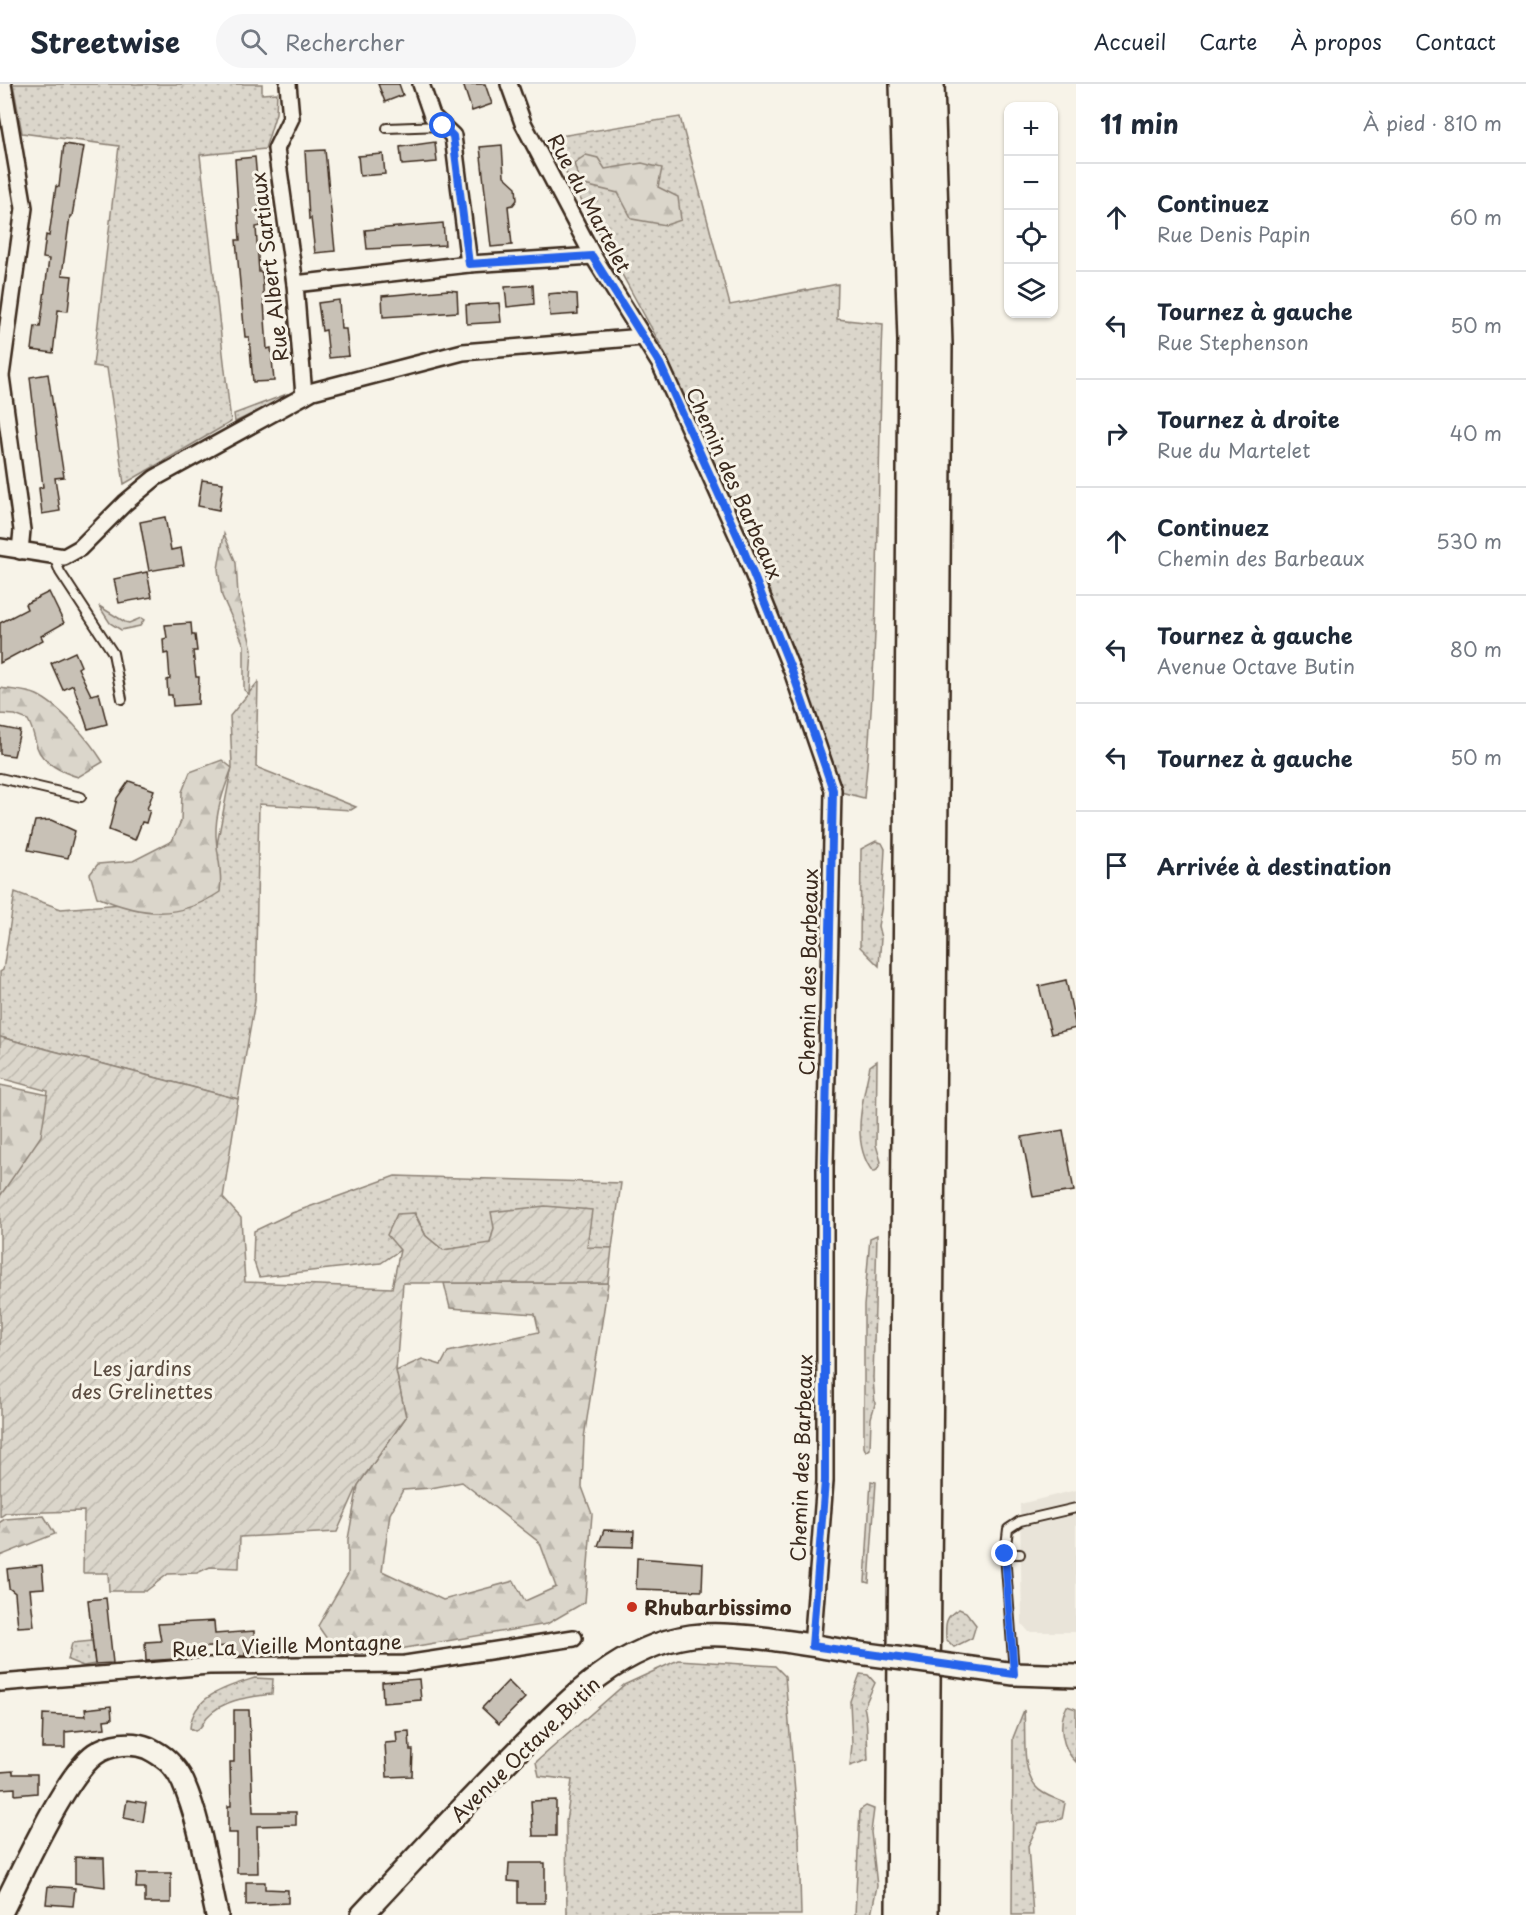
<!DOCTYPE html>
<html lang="fr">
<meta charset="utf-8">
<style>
:root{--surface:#fff;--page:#f6f6f7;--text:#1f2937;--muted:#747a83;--line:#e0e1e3}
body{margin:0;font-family:"Playpen Sans",sans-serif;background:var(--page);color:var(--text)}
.controls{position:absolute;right:18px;top:18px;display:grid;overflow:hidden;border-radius:12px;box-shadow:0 2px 4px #0004}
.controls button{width:54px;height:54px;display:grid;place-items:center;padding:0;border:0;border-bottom:2px solid var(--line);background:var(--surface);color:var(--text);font:30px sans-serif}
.stop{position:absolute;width:18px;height:18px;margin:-14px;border:4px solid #2563eb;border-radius:50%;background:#fff}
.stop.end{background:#2563eb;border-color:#fff;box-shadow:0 2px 6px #0008}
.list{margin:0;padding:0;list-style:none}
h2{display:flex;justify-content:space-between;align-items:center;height:78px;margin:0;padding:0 24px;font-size:26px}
h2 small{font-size:20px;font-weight:400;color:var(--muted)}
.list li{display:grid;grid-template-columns:39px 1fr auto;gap:18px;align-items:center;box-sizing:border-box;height:108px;padding:0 24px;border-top:2px solid var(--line)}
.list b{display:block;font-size:22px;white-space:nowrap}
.list p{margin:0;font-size:20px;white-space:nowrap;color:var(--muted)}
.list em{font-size:20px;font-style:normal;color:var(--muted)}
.icon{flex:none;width:33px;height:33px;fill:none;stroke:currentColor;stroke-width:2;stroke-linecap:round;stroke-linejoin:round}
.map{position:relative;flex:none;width:1076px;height:1831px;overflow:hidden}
header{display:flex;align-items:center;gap:36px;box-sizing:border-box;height:84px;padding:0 30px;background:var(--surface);border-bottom:2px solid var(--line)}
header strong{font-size:28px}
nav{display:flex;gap:33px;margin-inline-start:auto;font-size:21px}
.search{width:420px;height:54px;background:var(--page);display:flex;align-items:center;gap:15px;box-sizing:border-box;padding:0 21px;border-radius:33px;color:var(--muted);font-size:22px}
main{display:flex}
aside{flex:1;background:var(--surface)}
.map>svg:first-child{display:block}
.built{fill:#e9e4d9}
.grass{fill:url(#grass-dots);stroke:#8b8074;stroke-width:1.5}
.forest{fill:url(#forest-firs);stroke:#8b8074;stroke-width:1.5;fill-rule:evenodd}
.garden{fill:url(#garden-furrows);stroke:#8b8074;stroke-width:1.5}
.building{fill:#c8c1b6;stroke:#3b2a1e;stroke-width:1.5}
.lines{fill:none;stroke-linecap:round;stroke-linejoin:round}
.lane-casing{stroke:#3b2a1e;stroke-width:12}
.street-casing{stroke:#3b2a1e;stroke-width:20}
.secondary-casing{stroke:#3b2a1e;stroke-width:26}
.highway-casing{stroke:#3b2a1e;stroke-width:32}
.lane{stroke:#f7f3e8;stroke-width:8}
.street{stroke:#f7f3e8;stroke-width:15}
.secondary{stroke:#f7f3e8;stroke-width:21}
.highway{stroke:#f7f3e8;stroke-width:27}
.secondary-bridge-casing{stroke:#3b2a1e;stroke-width:26;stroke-linecap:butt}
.secondary-bridge{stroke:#f7f3e8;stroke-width:21}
.route{stroke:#2563eb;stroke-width:8}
.poi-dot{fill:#c8321e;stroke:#f7f3e8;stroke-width:2}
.labels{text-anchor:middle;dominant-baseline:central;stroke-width:6;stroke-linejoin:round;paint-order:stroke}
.street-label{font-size:20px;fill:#3b2a1e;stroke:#f7f3e8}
.park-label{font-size:20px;fill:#5b4c41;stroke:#f7f3e8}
.poi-label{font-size:20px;font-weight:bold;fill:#3b2a1e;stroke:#f7f3e8;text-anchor:start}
</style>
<header>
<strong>Streetwise</strong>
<div class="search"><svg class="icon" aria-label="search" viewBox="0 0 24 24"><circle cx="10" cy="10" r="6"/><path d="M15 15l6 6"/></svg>Rechercher</div>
<nav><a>Accueil</a><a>Carte</a><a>À propos</a><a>Contact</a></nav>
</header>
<main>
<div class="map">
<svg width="1076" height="1831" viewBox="0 0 1076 1831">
<defs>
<pattern id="grass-dots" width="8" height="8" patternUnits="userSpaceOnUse" patternTransform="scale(1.5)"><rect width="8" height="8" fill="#dbd6cb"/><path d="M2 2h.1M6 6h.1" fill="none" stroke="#bdb8ae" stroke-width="1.8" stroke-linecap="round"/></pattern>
<pattern id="forest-firs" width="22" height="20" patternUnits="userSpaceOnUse" patternTransform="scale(1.5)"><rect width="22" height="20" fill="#dbd6cb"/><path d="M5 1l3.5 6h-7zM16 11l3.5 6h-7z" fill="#bdb8ae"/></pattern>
<pattern id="garden-furrows" width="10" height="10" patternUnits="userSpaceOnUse" patternTransform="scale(1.5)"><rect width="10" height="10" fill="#dbd6cb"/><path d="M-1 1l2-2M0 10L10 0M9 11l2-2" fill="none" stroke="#bdb8ae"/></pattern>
</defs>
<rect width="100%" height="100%" fill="#f7f3e8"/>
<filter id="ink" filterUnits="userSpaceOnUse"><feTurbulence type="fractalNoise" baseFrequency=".0167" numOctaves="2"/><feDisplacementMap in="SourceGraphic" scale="12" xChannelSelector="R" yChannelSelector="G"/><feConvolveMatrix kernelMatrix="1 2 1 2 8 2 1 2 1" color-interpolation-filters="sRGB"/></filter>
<g filter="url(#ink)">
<path class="built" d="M1076,1406V1548H1029L1022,1540L1020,1420Z"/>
<g class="grass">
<path d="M13,0H262V10L277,9L276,29L265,65L200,71L231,338L124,400L107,284L93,282L119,62L22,49Z"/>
<path d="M680,33L730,221L838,200L837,235L883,240C877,398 880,556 864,714L833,706L792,587L664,267L547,54Z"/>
<path d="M287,310L286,314L235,338L234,330Z"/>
<path d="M258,598L256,683L356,723L351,726L259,720L255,917L238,1015L0,953V888L3,886L15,808L61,825L207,813L232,682L230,632Z"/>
<path d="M876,757L882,759L885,765L882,821L878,842L881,854L879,882L860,863L861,765Z"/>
<path d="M877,977L876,1061L881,1078L877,1086L873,1088C850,1059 863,1015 870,982Z"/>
<path d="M395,1092L621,1099L612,1164H586L494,1144L490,1160L443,1166L426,1152L415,1129L400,1166L381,1179L259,1193L253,1175L254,1147L292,1129Z"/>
<path d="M877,1151L873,1294L875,1320L871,1334L870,1365L866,1368L864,1363V1222L870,1154Z"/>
<path d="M871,1397L876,1398L869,1499L865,1498Z"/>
<path d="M959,1525L966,1528L976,1541L972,1554L954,1563L946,1555C945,1540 945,1532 959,1525Z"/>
<path d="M92,1557L95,1580L83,1582L68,1576L72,1559Z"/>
<path d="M678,1576L775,1582L785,1592L799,1755L801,1831H567L566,1738L572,1696L539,1692L536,1678L624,1601Z"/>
<path d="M860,1590L868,1591L875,1599L864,1623C868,1634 867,1662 868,1676L850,1682L852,1660L850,1617Z"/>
<path d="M255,1594L273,1595L272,1610C250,1613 223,1615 207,1633C202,1639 203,1644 195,1647L190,1644C193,1611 229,1602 255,1594Z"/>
<path d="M1067,1622L1076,1625V1678C1062,1665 1057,1640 1067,1622Z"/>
<path d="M1024,1626C1026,1648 1021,1684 1035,1702C1042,1711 1055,1714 1065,1719L1062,1735L1039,1739L1028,1762L1033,1831H1012L1013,1654Z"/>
<path d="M866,1722L874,1725L871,1748L877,1802L871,1831H855L860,1726Z"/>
</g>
<g class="forest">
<path d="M586,71L598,74L605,85L642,79L662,84L658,103L678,113L681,136L666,141L632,135L618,109L580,100L574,79Z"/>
<path d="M224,450L236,479L238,511L252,565L249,610L244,606V561L222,512L218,485Z"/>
<path d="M99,522L125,538L129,539L141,534L144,536L140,542L121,546L110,539Z"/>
<path d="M0,604C11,606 27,606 37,611C60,622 90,657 103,678L78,693C64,689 42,679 37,663C34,653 33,645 28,636L15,631L0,630Z"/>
<path d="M222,676L232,684C224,705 215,729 216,752C217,771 223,789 220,808C178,836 142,832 97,813L90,790L98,780L133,777L172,757L181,737L182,708L190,688Z"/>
<path d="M0,1001L135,1029L0,1130Z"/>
<path d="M444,1199H608L584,1354L582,1403L592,1430L585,1518L547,1540L388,1567L338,1571L318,1542L348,1490V1455L358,1401L406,1333L396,1287L422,1275L441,1281L448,1268L539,1248L535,1230L450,1224ZM462,1398L540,1459L556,1503L525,1517L514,1497L443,1516L382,1487L390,1430L403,1406L431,1404Z"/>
<path d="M44,1432L55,1450L0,1472V1438L5,1435Z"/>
</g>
<path class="garden" d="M0,953L238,1015L223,1114L241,1134L245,1198L392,1204L400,1166L387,1151L397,1130L414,1129L426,1152L443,1166L490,1159L494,1144L491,1128L545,1122L592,1126L587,1163L612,1164L608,1199H403L396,1287L406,1333L358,1401L337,1448L240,1453L239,1484L210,1483L197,1489L168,1490L146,1507H109L108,1489H83L84,1427L6,1429L0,1433V1112L41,1052L48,1007L0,994Z"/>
<g class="building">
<path d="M378,0H399L403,11L385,18Z"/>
<path d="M463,0H485L492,20L472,27Z"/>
<path d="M435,58L437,78L402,81L400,63Z"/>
<path d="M64,60L84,63L72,132H70L62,191L72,192L68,227L58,226L53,269L32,266L35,242L40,243L49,175L43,174L46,151L49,152L56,102L59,103Z"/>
<path d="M502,61L504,92L516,103L517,116L513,121L508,122L512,161L491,163L480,63Z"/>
<path d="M325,66L335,167L315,169L311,134L309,135L305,67Z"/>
<path d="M383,70L385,90L360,92L358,72Z"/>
<path d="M255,73L261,142L256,143L259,188H262L267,265L271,264L274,297L253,298L249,253H245L236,156H240L235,75Z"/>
<path d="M443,139L445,161L367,165L365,146Z"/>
<path d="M533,201L534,220L507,223L505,203Z"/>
<path d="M448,206L457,207L458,228L383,233L382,212Z"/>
<path d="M558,209L577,210L578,230L550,232L548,210Z"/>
<path d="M339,216L341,245H346L349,272L329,274L326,246L322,247L318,219Z"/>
<path d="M499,219L501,238L467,240L466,221Z"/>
<path d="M48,290L64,393L55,394L60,427L42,430L39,404L43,403L30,293Z"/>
<path d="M202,396L223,399L219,426L198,422Z"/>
<path d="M165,433L171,466L181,464L184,481L149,487L140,438Z"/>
<path d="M147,488L152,513L119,519L114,495Z"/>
<path d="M49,508L64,539L41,552L43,556L0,579V539L27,525L25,520Z"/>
<path d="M191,539L192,551H195L197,567H193L196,593H199L198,620L173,622L172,611H168L167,596L170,595L168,569L164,570L163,555L167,554L165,541Z"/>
<path d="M75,568L81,582L78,584L91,611L99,609L107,640L88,645L73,601L63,606L51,579Z"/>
<path d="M0,643L20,647L14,672L0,670Z"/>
<path d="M129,697L154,706L147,725L150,726L146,739L142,738L135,756L109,746L117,714Z"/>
<path d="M51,736L75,747L68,774L28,766L35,737Z"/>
<path d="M1066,896L1076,944L1051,950L1039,902Z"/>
<path d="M1063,1046L1074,1107L1033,1113L1022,1053Z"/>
<path d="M604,1446L634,1447L633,1463L598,1462Z"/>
<path d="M637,1474L703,1479L702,1507L636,1505Z"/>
<path d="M42,1481L44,1504L30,1505L34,1542L18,1543L15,1509L9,1504L7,1485Z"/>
<path d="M106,1514L113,1579L95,1580L88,1516Z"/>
<path d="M214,1537L215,1550L254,1547V1567L245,1568V1572H231V1562L174,1565L175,1575L146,1577L145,1558L161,1557L158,1540Z"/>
<path d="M419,1595L421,1616L383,1619L382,1598Z"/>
<path d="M508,1597L525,1614L499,1640L482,1624Z"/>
<path d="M111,1622L112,1635L104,1636L105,1644L65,1648V1664H42L43,1630L86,1632L85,1625Z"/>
<path d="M234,1626H249L253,1728H296V1741L257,1742L258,1789H237V1749H228V1722H231L230,1678H234Z"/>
<path d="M409,1647L410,1666H413L412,1692L387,1693L385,1659L397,1658L396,1648Z"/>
<path d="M13,1687V1690H37V1709L15,1711V1704L0,1705V1688Z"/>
<path d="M127,1716L146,1719L143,1738L124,1734Z"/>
<path d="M556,1716V1752H533L531,1717Z"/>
<path d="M75,1773L104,1774L105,1803L75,1799Z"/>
<path d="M509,1779H545V1819H518V1798L508,1797Z"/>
<path d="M137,1789H171V1819H145V1804H136Z"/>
<path d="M246,1798H265V1805L288,1806V1819L246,1821Z"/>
<path d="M48,1802L75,1804L73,1822L46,1820Z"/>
</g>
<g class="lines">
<g class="lane-casing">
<g id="lane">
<path d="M387,44L442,42"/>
<path d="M54,473L60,488L113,569L122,615"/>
<path d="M0,694L81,713"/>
<path d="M1005,1470H1020"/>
<path d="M1014,1588L1005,1470L1008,1445L1020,1437L1076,1424"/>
</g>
</g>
<g class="street-casing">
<g id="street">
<path d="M3,0L24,124L1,292L22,446L20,467"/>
<path d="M288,0L291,34L276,65L295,200L304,312"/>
<path d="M421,0L432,32L453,52L469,180"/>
<path d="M509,0L523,39L593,172L660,280L742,462L792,587L833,706L825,1083V1397L812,1562"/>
<path d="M295,200L469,180L593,172"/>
<path d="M0,463L64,473L80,464L125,419L155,394L313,307L463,268L643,253"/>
<path d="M0,1599L209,1582L405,1580L574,1554"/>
</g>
</g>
<g class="secondary-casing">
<g id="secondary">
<path d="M971,1584L1014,1590L1076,1592"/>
<path d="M0,1831C19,1794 65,1691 95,1670C109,1660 132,1657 148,1664C164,1672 175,1681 183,1698C201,1739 207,1788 217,1831"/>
<path d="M362,1831C411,1779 459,1726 510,1675C561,1624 614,1563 691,1552C738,1546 811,1562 859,1569"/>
</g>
</g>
<g class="highway-casing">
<g id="highway">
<path d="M900,1831L912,257L904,0"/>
<path d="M924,1831L938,261L930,0"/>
</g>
</g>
<use href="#lane" class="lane"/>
<use href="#street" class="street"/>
<use href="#secondary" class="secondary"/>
<use href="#highway" class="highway"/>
<g class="secondary-bridge-casing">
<path id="secondary-bridge" d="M859,1569L971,1584"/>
</g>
<use href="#secondary-bridge" class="secondary-bridge"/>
</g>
</g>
<g class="lines" filter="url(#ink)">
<path class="route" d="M443,42L453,52L469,180L592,172L660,280L742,462L792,587L833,706L825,1083V1397L812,1562L1014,1590L1005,1470"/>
</g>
<circle class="poi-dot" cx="632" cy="1523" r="6"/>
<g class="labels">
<g class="street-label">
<text transform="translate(590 119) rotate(62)">Rue du Martelet</text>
<text transform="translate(269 183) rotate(-97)">Rue Albert Sartiaux</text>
<text transform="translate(735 399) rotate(66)">Chemin des Barbeaux</text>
<text transform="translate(808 888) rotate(-89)">Chemin des Barbeaux</text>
<text transform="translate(801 1374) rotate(-88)">Chemin des Barbeaux</text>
<text transform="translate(287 1561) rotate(-2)">Rue La Vieille Montagne</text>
<text transform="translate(525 1665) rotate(-44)">Avenue Octave Butin</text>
</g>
<g class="park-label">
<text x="142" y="1284">Les jardins<tspan x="142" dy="23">des Grelinettes</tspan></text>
</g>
<g class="poi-label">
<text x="644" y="1523">Rhubarbissimo</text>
</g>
</g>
</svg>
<div class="controls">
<button>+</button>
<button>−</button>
<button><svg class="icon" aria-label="locate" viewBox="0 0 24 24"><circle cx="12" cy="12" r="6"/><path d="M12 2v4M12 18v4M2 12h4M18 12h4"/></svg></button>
<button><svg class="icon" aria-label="layers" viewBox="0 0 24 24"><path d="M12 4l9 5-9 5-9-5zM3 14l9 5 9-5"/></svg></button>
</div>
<div class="stop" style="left:443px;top:42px"></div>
<div class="stop end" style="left:1005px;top:1470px"></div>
</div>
<aside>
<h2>11 min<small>À pied · 810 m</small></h2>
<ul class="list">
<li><svg class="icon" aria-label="ahead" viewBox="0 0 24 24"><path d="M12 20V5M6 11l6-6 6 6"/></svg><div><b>Continuez</b><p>Rue Denis Papin</p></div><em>60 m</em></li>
<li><svg class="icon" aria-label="left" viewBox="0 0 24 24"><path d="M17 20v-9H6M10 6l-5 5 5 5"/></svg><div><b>Tournez à gauche</b><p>Rue Stephenson</p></div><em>50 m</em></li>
<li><svg class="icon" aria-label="right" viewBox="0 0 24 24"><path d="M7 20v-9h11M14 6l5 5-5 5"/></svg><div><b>Tournez à droite</b><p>Rue du Martelet</p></div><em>40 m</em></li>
<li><svg class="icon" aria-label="ahead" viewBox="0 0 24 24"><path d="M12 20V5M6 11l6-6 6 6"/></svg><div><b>Continuez</b><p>Chemin des Barbeaux</p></div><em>530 m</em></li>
<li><svg class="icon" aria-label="left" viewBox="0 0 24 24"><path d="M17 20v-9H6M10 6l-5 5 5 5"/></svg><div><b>Tournez à gauche</b><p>Avenue Octave Butin</p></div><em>80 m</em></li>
<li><svg class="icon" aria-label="left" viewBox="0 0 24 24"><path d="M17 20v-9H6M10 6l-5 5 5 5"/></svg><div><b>Tournez à gauche</b></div><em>50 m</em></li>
<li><svg class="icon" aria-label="arrive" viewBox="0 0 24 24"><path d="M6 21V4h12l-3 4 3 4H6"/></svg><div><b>Arrivée à destination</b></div></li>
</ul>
</aside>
</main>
